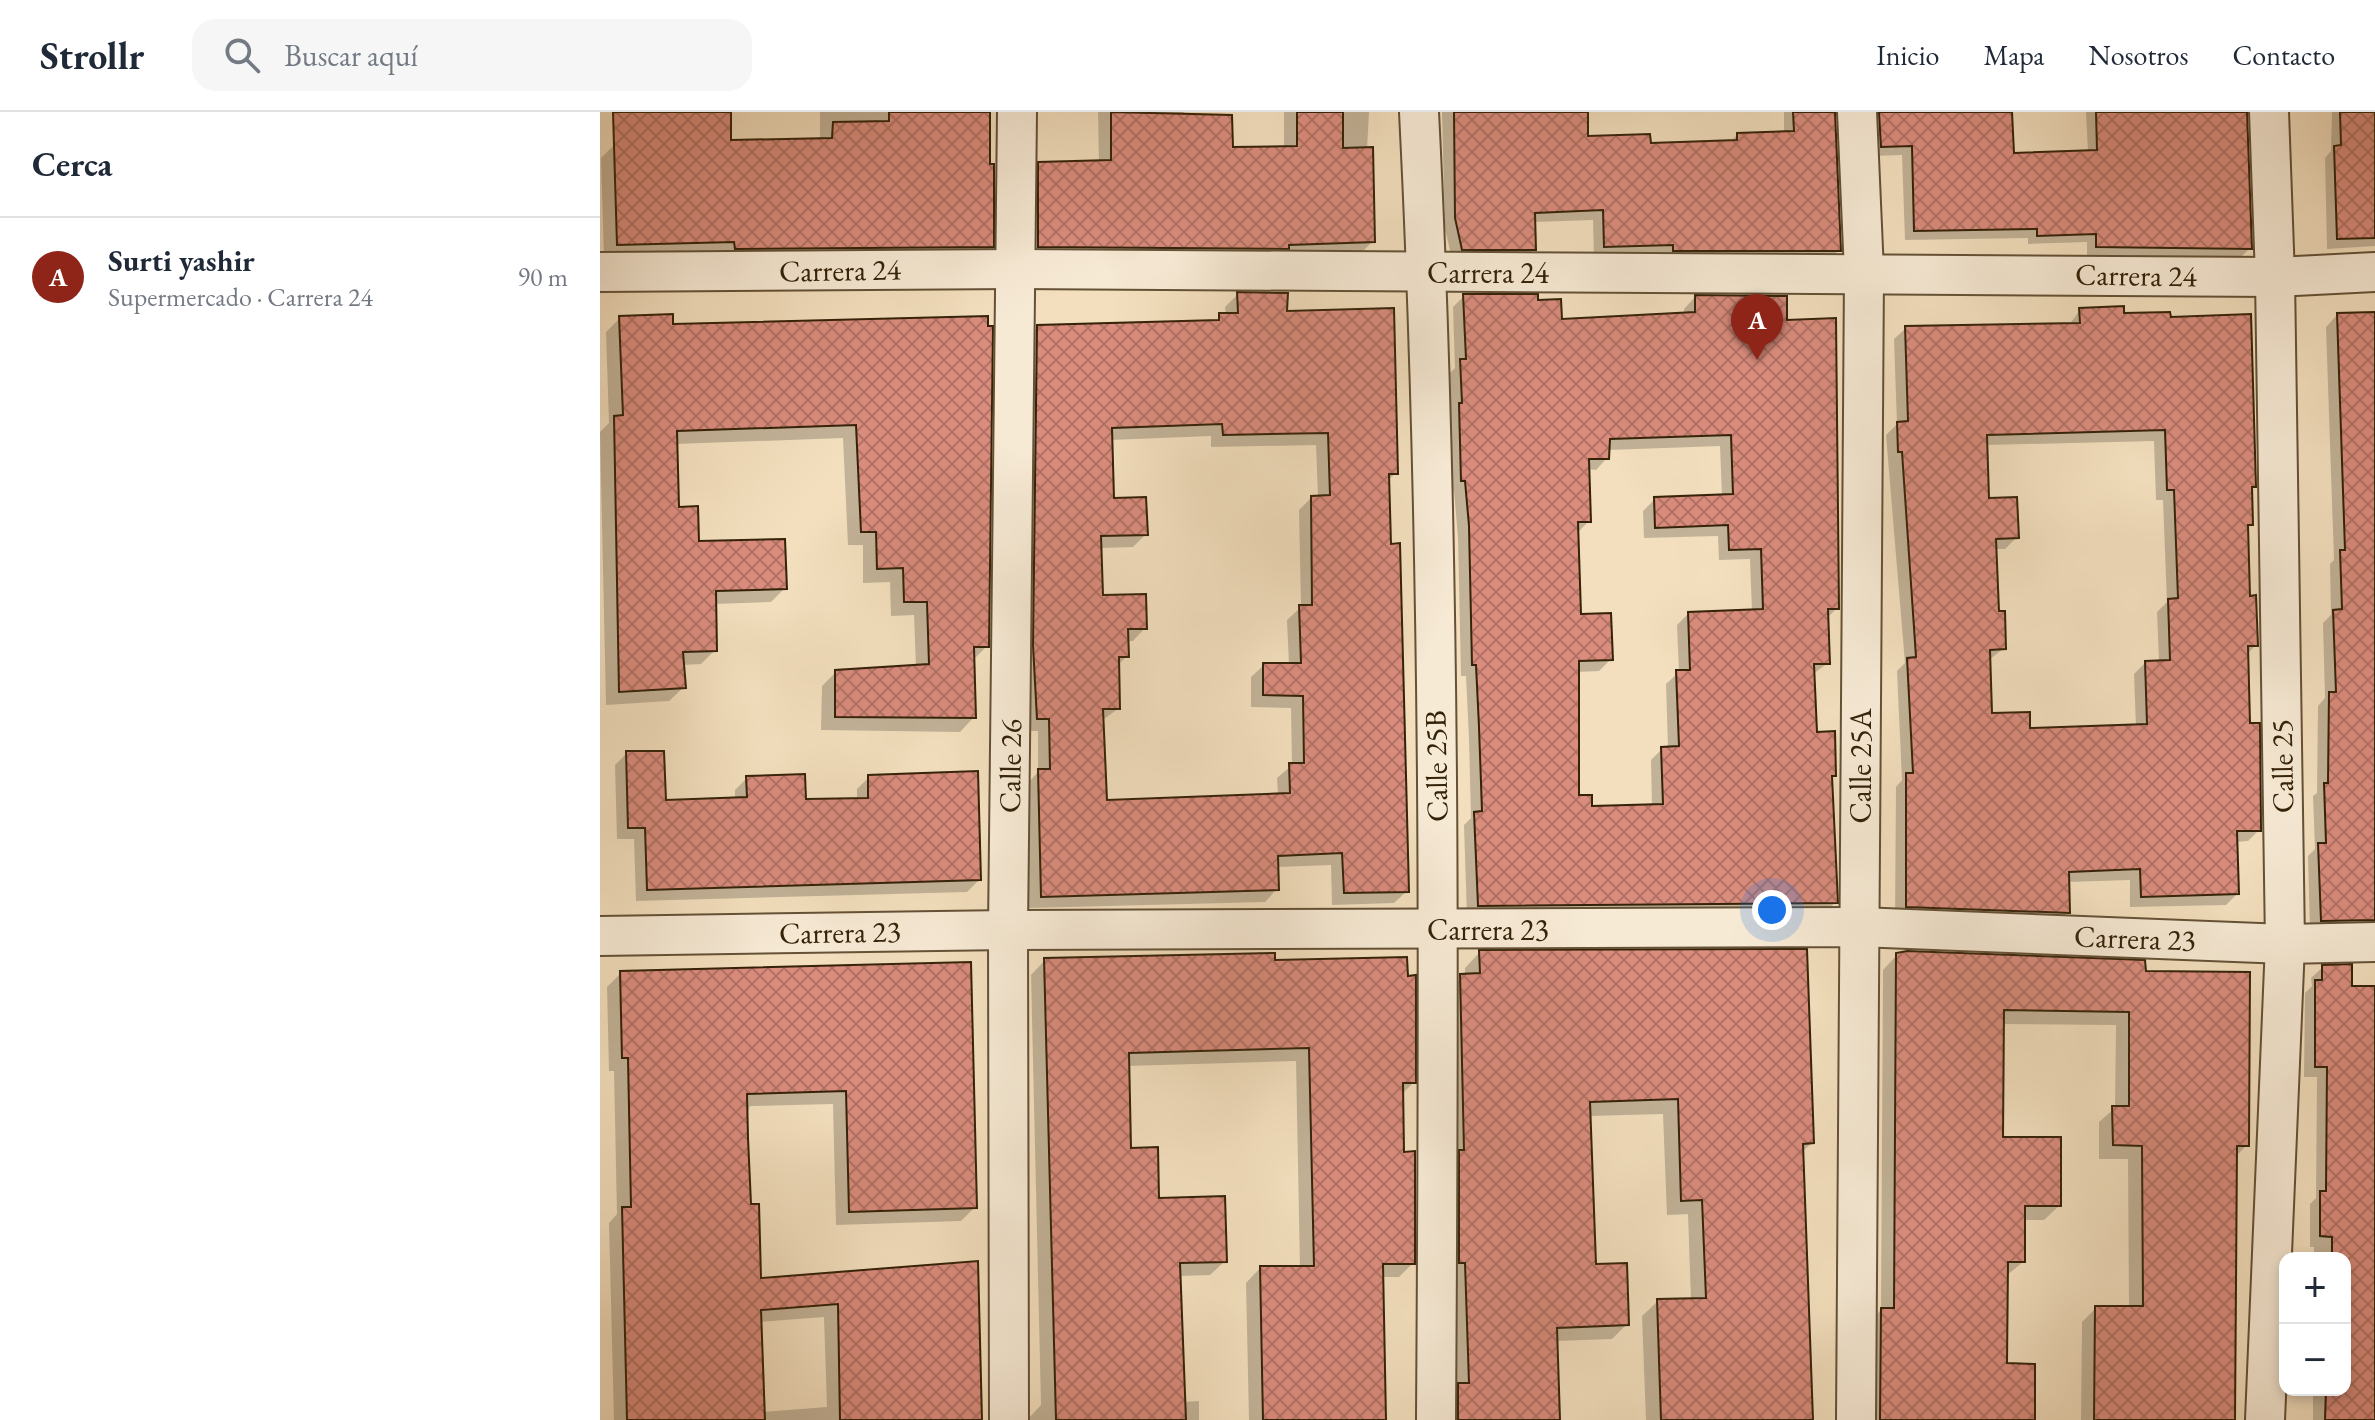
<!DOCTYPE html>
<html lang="es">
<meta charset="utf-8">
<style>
:root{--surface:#fff;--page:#f6f6f7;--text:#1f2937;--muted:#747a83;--line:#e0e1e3;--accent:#8f2418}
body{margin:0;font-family:"EB Garamond",serif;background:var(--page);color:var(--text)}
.controls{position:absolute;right:24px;bottom:24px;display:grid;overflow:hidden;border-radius:16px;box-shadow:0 4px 12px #0003}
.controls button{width:72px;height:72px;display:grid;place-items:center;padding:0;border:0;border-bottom:2px solid var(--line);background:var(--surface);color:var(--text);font:40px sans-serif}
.you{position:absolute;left:1172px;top:798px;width:28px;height:28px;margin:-20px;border:6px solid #fff;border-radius:50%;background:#1a73e8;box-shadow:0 0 0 12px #1a73e833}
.badge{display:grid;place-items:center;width:52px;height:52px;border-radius:50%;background:var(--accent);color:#fff;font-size:26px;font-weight:700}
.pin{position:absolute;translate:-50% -66px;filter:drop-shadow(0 2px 4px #0008)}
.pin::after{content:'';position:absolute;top:42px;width:28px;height:24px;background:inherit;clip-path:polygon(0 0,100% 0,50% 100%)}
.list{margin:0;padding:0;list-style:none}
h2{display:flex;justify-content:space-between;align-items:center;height:104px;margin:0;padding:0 32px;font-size:34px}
h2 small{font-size:26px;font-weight:400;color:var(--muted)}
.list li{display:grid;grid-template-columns:52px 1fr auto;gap:24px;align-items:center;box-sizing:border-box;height:120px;padding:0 32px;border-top:2px solid var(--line)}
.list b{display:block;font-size:30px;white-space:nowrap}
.list p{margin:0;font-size:26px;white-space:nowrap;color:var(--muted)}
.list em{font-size:26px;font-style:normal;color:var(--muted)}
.icon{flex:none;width:44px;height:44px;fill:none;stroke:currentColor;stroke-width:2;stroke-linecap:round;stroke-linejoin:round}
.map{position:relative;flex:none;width:1775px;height:1308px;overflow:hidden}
header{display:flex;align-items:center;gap:48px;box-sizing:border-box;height:112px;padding:0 40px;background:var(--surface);border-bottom:2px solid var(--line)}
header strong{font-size:38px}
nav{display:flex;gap:44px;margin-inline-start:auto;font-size:28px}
.search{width:560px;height:72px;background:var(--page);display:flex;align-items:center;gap:20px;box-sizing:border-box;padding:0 28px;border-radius:24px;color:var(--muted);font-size:30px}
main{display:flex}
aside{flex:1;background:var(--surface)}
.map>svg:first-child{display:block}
.shadow{fill:#0003;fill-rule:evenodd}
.building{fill:url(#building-cross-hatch);stroke:#342209;stroke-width:2;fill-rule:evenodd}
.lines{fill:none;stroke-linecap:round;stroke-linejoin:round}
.minor-casing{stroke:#645136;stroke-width:42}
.minor{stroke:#f7ead5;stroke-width:38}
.labels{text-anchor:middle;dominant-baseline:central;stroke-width:6;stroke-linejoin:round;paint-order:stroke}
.street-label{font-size:30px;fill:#342209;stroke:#f7ead5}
</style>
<header>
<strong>Strollr</strong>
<div class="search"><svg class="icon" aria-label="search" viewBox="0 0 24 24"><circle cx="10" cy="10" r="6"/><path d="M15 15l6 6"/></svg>Buscar aquí</div>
<nav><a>Inicio</a><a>Mapa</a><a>Nosotros</a><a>Contacto</a></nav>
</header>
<main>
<aside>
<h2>Cerca<small></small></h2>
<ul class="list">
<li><span class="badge">A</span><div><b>Surti yashir</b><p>Supermercado · Carrera 24</p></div><em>90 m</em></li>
</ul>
</aside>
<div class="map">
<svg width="1775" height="1308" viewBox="0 0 1775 1308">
<defs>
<pattern id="building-cross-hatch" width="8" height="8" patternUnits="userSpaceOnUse" patternTransform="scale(2)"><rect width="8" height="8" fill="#da8c7d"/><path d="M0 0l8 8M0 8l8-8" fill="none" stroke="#b27265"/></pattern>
</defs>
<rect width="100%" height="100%" fill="#f3dfbe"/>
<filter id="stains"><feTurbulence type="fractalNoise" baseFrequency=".0025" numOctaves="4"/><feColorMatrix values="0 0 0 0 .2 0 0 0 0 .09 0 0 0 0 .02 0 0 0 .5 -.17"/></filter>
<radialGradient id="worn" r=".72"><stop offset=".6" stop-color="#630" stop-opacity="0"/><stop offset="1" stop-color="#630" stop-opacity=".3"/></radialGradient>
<g class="shadow">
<path d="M220,0H388L392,134L378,148L4,146L1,46L15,32L220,28Z"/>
<path d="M498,0H584L585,7L631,37L684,36V0H769L767,38L773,129L760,142L425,148L426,66L439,52L499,51Z"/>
<path d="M842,0H899L912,30L1049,33L1130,30L1137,23L1184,21V0H1233L1239,138L1229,148L994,145L993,108L933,110L934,138L924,148L852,147L845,117Z"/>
<path d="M1288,0H1410L1412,43L1488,40L1486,0H1645L1650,136L1640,146L1487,144V130L1428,132V126L1305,128L1302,43L1272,44L1270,11L1280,1Z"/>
<path d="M1732,0H1775V134L1727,137L1725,46L1731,39Z"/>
<path d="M638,182L685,201L796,361L787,369L807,779L794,791L732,793L731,753L677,755V777L665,790L429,796L427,672L438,660V619H425V227L438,215L613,210L626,203L625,195ZM611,324V335L716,333L718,385L711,386L699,398L701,495L687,508L689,553H664L651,565V595L691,596L692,653L677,666L678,683L505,690L501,609L518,597L517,554L527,544L526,529H533L545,516L501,485L500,436L533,435L546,422L512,388L510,328Z"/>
<path d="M864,184L936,190L960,209L1084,203V197L1095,185L1186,210L1237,496L1227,506L1228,551L1213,562L1215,622L1234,663L1230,667L1236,790L1224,801L867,805L864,713L871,706L869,627L866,564H861L858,426L854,379L851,380L848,304L851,301L850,261L855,256L853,195ZM1120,334L1122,385L1055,387L1043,399L1044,426L1118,424L1119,448L1150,447L1152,500L1088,502L1077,513L1079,560L1066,572L1068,636L1062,637L1051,648L1052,694L990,696L977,685V560L999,559L1011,547L979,505L978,420L989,409L987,357L996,358L1007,346L1008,338Z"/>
<path d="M1480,198L1522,203L1654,374L1650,378L1651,412L1646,417L1649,486L1656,533L1646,543L1649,613L1659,718L1648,729L1635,730L1637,782L1626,793L1530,795V768L1467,770L1468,801L1457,812L1295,806L1296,675L1302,668L1297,559L1305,551L1286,323L1297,312L1294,227L1306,216L1469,213ZM1554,329L1556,388H1563L1567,490L1557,500L1559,550L1545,551L1534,562L1536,615L1428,619L1391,604L1389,548L1404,536L1397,501L1394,437H1405L1417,425L1388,388L1386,333Z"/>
<path d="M1737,203H1775V819L1710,820L1708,744L1715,737L1713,684L1717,681L1718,594L1725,586L1723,511L1731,503L1730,452L1734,448L1726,215Z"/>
<path d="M20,206L72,214L386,207L387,534L372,549L374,605L360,620L221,618L222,574L236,560L316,555L314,503L291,504L290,470L263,471V433H248L243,326L75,332L77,397L97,431L185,476L171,490L114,492L115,538L101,552L82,553L84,575L69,589L6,593L0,320L9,311L6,220Z"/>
<path d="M27,641L64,690L135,687V678L147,666L204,689L257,688V677L269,665L379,768L367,780L36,789L34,727H17L15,653Z"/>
<path d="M880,840L1212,1031L1202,1040L1211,1308H1046L1042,1204L1058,1189L1091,1188L1088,1102L1067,1103L1063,1002L989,1004L994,1154L1027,1212L1012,1227L955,1229L958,1308H844L845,879L865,864V856Z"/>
<path d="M1297,843L1544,861L1647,1033L1635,1045L1633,1308H1481L1482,1210L1496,1196H1529L1528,1047H1499V1010L1515,996L1516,913L1402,912L1401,1027L1459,1094L1444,1108H1423V1150L1406,1164L1405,1253L1433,1308H1267V1212L1281,1198L1283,858Z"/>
<path d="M445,848L673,850L814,970L801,983L802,1042L813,1151L799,1165H781L784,1308H649L646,1171L660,1156H700L696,949L527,954L529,1038L557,1088L625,1149L610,1163L579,1164L583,1290L599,1289V1308H427L441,1293L431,863Z"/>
<path d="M369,852L375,1095L361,1109L236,1113L233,992L150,994L146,1006L149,1094L159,1168L376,1151L380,1308H14L9,1111L17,1102L14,959H9L7,875L21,861ZM224,1205L227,1295L163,1300L160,1210Z"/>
<path d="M1723,855L1750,876H1775V1308H1713V1278H1745V1146H1714V1135H1710V1092L1716,1086L1717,965H1704L1705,881L1712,874L1711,866Z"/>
</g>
<g class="building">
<path d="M13,0H131V28L232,26L233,10L289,9V0H390V52H394V135L135,137L134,130L17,133Z"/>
<path d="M511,0L632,3L633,35L697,34V0H743V36L773,35L775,130L689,133V137L438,135V50L511,48Z"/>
<path d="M854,0H988V24L1050,22L1051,31L1137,28V21L1194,19L1193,0H1235L1241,139H1073V133L1004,135L1003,98L935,101L936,138H862L855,106Z"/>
<path d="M1279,0H1412L1414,41L1497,38L1496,0H1647L1652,137L1496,135V122L1437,124V117L1314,119L1312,34L1281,35Z"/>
<path d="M1740,0H1775V126L1737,127L1734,34L1741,33Z"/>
<path d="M637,180L688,181L687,199L794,196L798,362H789L791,432L800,431L809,780L744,781L742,741L678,744L679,778L441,785L438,657H450L449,607H437L433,533L437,213L619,208V201H638ZM622,312L623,323L728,321L730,383L711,384L712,493H699L701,551H663V583L703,584L704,651H689L690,681L507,688L503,597H520L519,545H529L528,517H547L546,482L503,483L501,424L548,423L546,385L514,386L512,316Z"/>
<path d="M863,182H938V188L961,187L962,207L1095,200V183L1187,184V208L1236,206L1239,497H1228L1230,552H1214L1217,620L1235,619L1236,664H1232L1238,791L878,794L874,700L882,699L879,615L876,553H872L869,414L865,369H861L859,291H862L860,247H866ZM1131,323L1133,382L1054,385L1055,416L1128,413L1129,438L1161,437L1163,497L1088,500L1090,558H1076L1079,634L1061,635L1063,692L992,694V683H979V549L1013,548L1011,501L981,502L978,410H991L989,347H1009L1010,327Z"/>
<path d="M1524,194V201L1570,200L1571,205L1651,202L1656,375H1652L1653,413H1648L1650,484L1656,483L1658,534H1648L1650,611H1660L1661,719H1637L1639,782L1541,785L1540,757L1469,760L1470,801L1306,795V661H1313L1307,546L1316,545L1302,340H1298L1297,310L1308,309L1305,214L1480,211L1479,196ZM1565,318L1567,378H1574L1578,486L1568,487L1570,548L1545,549L1547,612L1430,616V600L1392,601L1390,538L1406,537L1405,499H1399L1396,427L1419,426L1417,385L1389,386L1387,323Z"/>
<path d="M1775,200V808L1721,809L1718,731H1726L1724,671H1728L1729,580H1736L1733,498L1742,497L1740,438H1745L1737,201Z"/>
<path d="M73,202V212L388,204V214H393L389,535H374L376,606L235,605V558L329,552L327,490H304L303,456L277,457L276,420H261L256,313L77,319L79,395L98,394L99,429L185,427L187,477L116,479L117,539L83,540L86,576L19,580L14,304L23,303L19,204Z"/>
<path d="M26,639H64L66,688L147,685L146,664L205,662L206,687L268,686V663L378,659L381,768L47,778L45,716H28Z"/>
<path d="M1207,837L1214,1031L1203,1032L1213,1308H1061L1057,1187L1106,1186L1102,1088L1081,1089L1078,987L990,990L996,1152L1027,1151L1029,1213L957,1216L960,1308H858V1271H869L865,1151H859V1038H864L860,862L880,861L879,838Z"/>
<path d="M1307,839L1545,848L1546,859L1650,860L1649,1034H1637L1635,1308H1494L1495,1194H1543L1542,1034L1513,1033L1512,994H1529V900L1404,898L1403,1025H1461V1094H1425V1150H1408L1407,1251L1435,1252V1308H1280L1281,1196H1294L1296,841Z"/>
<path d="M675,841V848L807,845L808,864L816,863V971H803L804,1040L815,1039V1152H783L786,1308H663L660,1154H714L709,936L529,941L531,1036L558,1035L559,1086L625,1084L627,1150L580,1151L586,1308H456L444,846Z"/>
<path d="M371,850L377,1096L249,1100L246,979L147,982L148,1026L151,1092H159L161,1166L378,1149L382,1308H240L238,1192L161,1198L165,1308H27L22,1095H31L28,946H22L20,859Z"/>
<path d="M1752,852V874H1775V1308H1725L1726,1278H1745V1146H1732V1125L1720,1124V1079H1726L1727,955H1715V868H1722V853Z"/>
</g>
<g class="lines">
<g class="minor-casing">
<g id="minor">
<path d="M819,0C841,435 839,872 836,1308"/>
<path d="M0,160L416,157L1675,165L1775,160"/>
<path d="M0,824L408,818L1259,815L1685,832L1775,830"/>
<path d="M409,1308L408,818L417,0"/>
<path d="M1256,1308L1264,160L1257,0"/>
<path d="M1665,1308L1685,832L1675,165L1669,0"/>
</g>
</g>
<use href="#minor" class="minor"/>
</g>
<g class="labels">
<g class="street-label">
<text transform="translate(240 158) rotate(-1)">Carrera 24</text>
<text x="888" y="160">Carrera 24</text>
<text transform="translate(1536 163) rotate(1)">Carrera 24</text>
<text transform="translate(410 654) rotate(-89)">Calle 26</text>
<text transform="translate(836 654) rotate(-91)">Calle 25B</text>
<text transform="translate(1260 654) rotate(-90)">Calle 25A</text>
<text transform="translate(1682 654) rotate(-91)">Calle 25</text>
<text x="888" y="817">Carrera 23</text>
<text transform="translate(240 820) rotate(-1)">Carrera 23</text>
<text transform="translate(1535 826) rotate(2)">Carrera 23</text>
</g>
</g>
<rect width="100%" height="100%" filter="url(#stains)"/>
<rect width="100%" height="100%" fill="url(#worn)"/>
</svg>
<div class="controls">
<button>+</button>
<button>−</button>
</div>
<div class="you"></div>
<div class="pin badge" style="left:1157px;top:248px">A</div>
</div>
</main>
